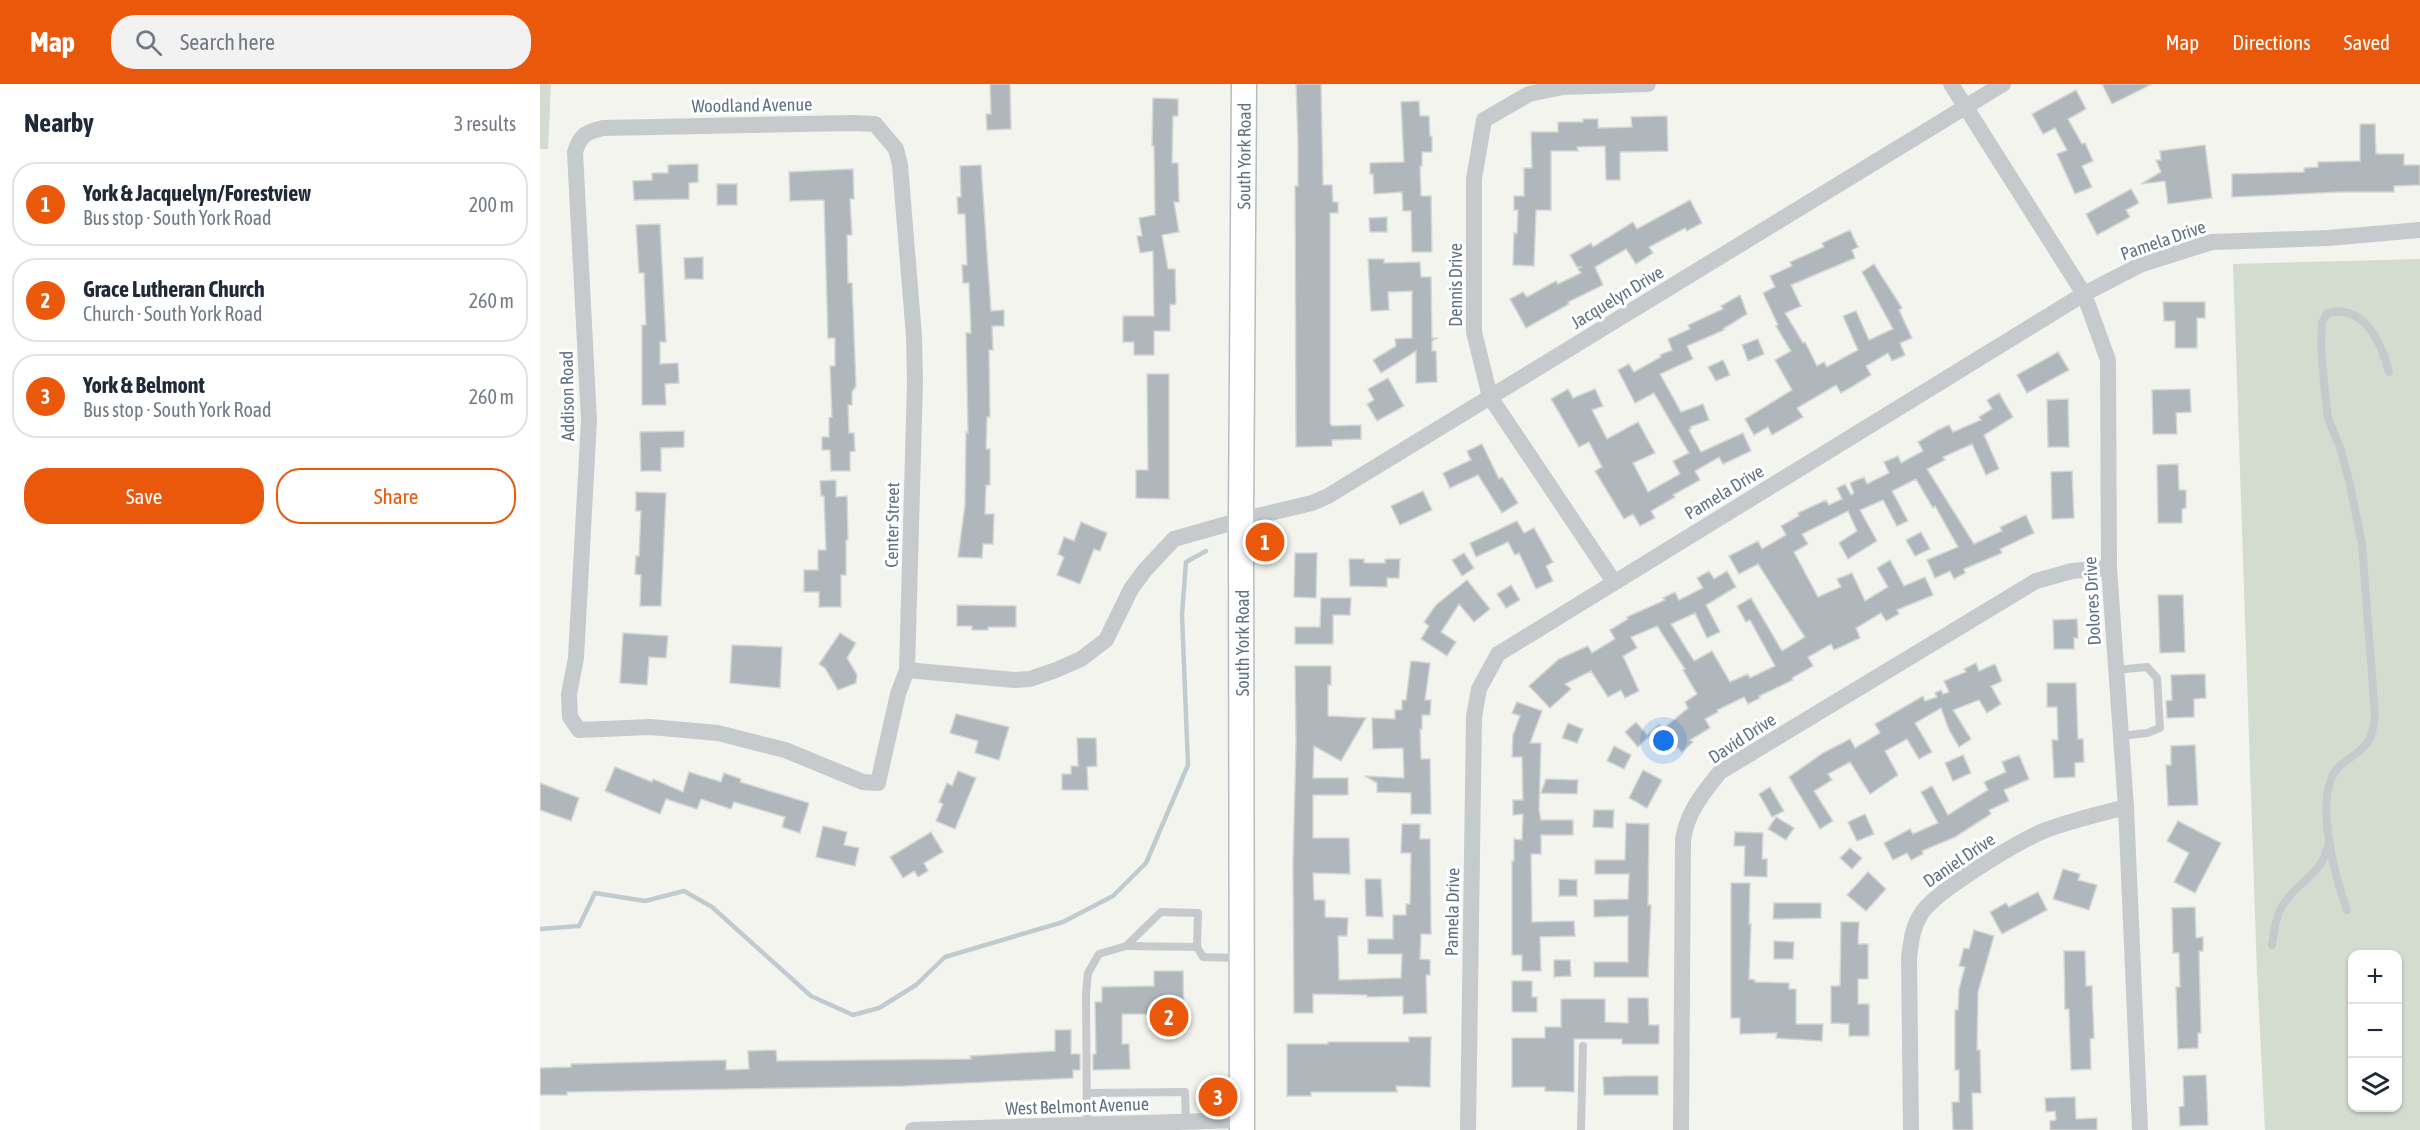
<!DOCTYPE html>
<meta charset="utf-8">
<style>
:root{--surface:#fff;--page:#f2f2f3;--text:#1f2937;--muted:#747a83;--line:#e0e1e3;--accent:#ea580c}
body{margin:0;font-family:"Asap Condensed",sans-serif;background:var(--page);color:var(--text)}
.controls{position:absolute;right:18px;bottom:18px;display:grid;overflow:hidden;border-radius:12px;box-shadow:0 2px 4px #0004}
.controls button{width:54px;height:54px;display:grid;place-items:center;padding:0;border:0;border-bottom:2px solid var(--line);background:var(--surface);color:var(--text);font:30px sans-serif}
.you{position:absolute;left:1124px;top:657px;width:21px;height:21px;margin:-15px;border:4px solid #fff;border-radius:50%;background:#1a73e8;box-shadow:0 0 0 9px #1a73e833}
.badge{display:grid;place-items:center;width:39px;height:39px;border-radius:50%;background:var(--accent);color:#fff;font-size:20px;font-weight:700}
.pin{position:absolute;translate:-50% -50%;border:3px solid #fff;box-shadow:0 2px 6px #0006}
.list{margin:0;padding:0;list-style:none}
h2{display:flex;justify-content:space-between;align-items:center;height:78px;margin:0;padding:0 24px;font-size:26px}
h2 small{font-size:20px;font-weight:400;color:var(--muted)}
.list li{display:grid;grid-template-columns:39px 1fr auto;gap:18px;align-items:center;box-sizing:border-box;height:84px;margin:0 12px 12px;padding:0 12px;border:2px solid var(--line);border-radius:24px}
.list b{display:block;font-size:22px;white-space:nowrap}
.list p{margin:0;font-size:20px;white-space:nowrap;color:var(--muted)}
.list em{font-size:20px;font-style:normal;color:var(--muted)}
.actions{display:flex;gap:12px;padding:18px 24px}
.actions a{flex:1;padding:14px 0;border:2px solid var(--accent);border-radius:24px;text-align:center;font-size:21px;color:var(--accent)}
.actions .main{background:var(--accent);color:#fff}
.icon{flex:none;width:33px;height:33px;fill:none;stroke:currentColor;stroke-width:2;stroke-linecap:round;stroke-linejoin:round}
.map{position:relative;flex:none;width:1880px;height:1046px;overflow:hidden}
header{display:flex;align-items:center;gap:36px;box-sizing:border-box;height:84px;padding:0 30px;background:var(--accent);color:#fff}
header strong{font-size:28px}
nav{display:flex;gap:33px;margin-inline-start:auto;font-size:21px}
.search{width:420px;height:54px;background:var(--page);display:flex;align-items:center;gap:15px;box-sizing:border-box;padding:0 21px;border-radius:24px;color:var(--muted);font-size:22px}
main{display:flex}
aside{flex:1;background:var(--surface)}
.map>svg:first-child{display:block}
.green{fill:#d4dccf;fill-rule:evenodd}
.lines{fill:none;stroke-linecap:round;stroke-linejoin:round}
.stream{stroke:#c0cbd0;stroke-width:4.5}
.building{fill:#afb7bc;stroke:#d5d5d2;stroke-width:1.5}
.secondary-casing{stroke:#b6bcc0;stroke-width:27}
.service{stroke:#c7cacd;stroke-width:8}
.minor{stroke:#c7cacd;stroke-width:16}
.secondary{stroke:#fff;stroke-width:24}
.labels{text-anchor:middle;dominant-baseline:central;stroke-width:6;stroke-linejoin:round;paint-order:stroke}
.street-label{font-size:18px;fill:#5f7383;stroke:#fff}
</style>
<header>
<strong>Map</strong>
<div class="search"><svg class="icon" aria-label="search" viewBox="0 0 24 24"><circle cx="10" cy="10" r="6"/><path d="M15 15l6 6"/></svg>Search here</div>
<nav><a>Map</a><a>Directions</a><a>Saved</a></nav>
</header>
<main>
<aside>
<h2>Nearby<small>3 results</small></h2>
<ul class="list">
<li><span class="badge">1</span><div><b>York &amp; Jacquelyn/Forestview</b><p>Bus stop · South York Road</p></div><em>200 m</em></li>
<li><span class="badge">2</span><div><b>Grace Lutheran Church</b><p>Church · South York Road</p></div><em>260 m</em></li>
<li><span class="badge">3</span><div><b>York &amp; Belmont</b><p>Bus stop · South York Road</p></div><em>260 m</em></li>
</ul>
<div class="actions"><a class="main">Save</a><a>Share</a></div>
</aside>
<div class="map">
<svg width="1880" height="1046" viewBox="0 0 1880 1046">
<rect width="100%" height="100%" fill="#f4f4ef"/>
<g class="green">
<path d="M0,0H11L8,65H0Z"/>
<path d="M1880,175V1046H1725L1717,890L1693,180ZM1812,870H1858V1024H1812Z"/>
</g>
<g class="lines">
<path class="stream" d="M0,845L39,842L55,809L105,817L144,807L172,823L271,912L313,931L339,924L376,901L405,873L523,838L573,812L606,779L648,681L642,531L646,478L666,467"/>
</g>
<g class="building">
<path d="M450,0H470L471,45L447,46L446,30H451Z"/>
<path d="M756,0H781L783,101H792L793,118H798V129H790V339L792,342L821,341V355L792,356V362L756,363L755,102H758V57Z"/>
<path d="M1562,0H1612L1572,20Z"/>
<path d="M1536,6L1546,25L1528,35L1542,60L1545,59L1553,77L1542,82L1552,103L1535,110L1517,70L1527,66L1515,44L1503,50L1492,30Z"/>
<path d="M613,14L638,15V32H633L632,79H638L639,118H634L639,148L622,151L628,185H635L636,220L630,221V247H614V271H594V258H583V232H614L613,167L600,169L597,152H602L599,134L615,131L614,62H612Z"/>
<path d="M879,17L880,32H889L890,52H892V68H882V82H880L881,112H891L892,168H872L871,127H863L862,108L834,110L833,90H830V79L864,78L861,18Z"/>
<path d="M1127,32L1128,67L1080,68V96H1066L1065,62L1037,63L1038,67H1011V126H996L994,182L973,181L974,149L977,150L978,126H974V112H984V84H992L991,48H1018V38H1043V35H1058V44L1092,43L1091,33Z"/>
<path d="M1820,40H1835L1836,70H1864V81H1880V101L1854,102V108H1801L1692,113V90L1764,88V84L1778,83V78L1820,77Z"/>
<path d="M1665,61L1672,114L1628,120L1625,97L1601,100L1621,88L1616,76H1621L1620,67Z"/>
<path d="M158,80V98L149,99V115L94,116L93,97L112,96V89H128V81Z"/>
<path d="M441,81L451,227L464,226V242H452L453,266H449L450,333H447L446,365H450V401H446L445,430H454L453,460H443L442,474L418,473L425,421L426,348L428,349L426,249H431L429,199H423L422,181H427L425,130H418L417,113H421L420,82Z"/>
<path d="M313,85L314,115H310L312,151H307L308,199H312L316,302L312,308V321H308L309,349H314L315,367L310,368V387H291L290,366H282V353H289V334L292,333L290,282H295V254H288L284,116L250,117L249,88Z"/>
<rect x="177" y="100" width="20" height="21"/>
<path d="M1591,105L1599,119L1586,126L1590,133L1557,151L1546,130Z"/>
<path d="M1150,116L1162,139L1147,147L1145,144L1109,163L1113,169L1096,180L1086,165L1055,183L1063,201L1028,218L1029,220L986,244L970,215L983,208L987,213L1016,197L1018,200L1041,189L1038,185L1041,183H1037L1030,171L1051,159L1053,163L1093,138L1097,145Z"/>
<path d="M847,133V148H830L829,134Z"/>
<path d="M120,140L126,258H120V280L138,279L139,299L125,300L126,321H102V241H106L104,189H99L96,141Z"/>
<path d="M1310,146L1318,163L1312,166L1315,174L1251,201L1261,222L1245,229L1263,259L1265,258L1277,282L1284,278L1287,283L1318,266L1303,232L1316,227L1329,256L1353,245L1322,188L1334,180L1362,224L1359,226L1372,254L1360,259L1365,271L1352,277L1348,269L1326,282L1331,291L1313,302L1301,309L1296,301L1257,324L1263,333L1232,351L1228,343L1214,351L1205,335L1252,306L1235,276L1251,267L1236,242L1238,241L1223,209L1235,203L1230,192L1252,182L1250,178L1284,163L1282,159Z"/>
<path d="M163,173V195H145L144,174Z"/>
<path d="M828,175H844V179L880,178L881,193H891L892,254H897L892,257V267H896L897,298L876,299V267L841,289L833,276L856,262L855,255L872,254V207L848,208L849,226L831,227Z"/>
<path d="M1200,211L1207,230L1183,245L1184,246L1147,262L1153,275L1120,290L1141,328L1163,320L1169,336L1150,343L1151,345L1149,346L1161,368L1203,349L1211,367L1183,380L1179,373L1155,387L1160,396L1133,411L1135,413L1111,427L1115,434L1100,442L1093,430L1084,435L1055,387L1062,383L1049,358L1039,363L1011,315L1028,305L1033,314L1055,305L1063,322L1052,326L1067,355L1098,338L1115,369L1093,379L1108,408L1140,390L1133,377L1149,369L1114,309L1095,319L1078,286L1089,280L1094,288L1121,273L1120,271L1132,266L1128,255L1150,245L1148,241L1183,225L1181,222Z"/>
<path d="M1623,218H1665V234H1657V264H1635V237H1624Z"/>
<path d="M1218,255L1224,270L1208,277L1202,261Z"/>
<path d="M1518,268L1529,286L1487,309L1477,291Z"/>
<path d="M1183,276L1190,291L1176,297L1168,283Z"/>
<path d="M607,290H629V415L596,414V386H608Z"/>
<path d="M848,294L864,322L837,337L827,320L834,316L828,305Z"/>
<path d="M1650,305L1651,328L1636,329L1637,350H1613L1612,306Z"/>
<path d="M1459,309L1473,333L1444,351L1459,385L1446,391L1432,360L1403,373L1405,376L1387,385L1434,460L1462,447L1460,443L1486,431L1494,449L1460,465L1462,469L1424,485L1425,489L1414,495L1410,487L1395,494L1387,476L1418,463L1395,422L1393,424L1376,395L1352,407L1368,437L1357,442L1343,416L1320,426L1337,457L1308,475L1299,459L1317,447L1308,427L1262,450L1268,460L1254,468L1278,513L1301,503L1297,495L1312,489L1325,517L1348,503L1337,484L1350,476L1364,502L1385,493L1393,511L1357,526L1359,530L1346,537L1341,529L1316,544L1320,554L1294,566L1291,560L1268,573L1273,582L1252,594L1253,596L1219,612L1220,614L1208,620L1204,613L1177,626L1178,628L1165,635L1170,644L1150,656L1153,658L1142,668L1134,660L1124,670L1108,653L1098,663L1085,648L1096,638L1107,651L1119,640L1123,645L1148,624L1145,618L1157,610L1143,586L1145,585L1117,542L1091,553L1097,564L1083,572L1099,607L1085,614L1081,606L1068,613L1051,587L1025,600L1031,605L1010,624L989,602L1019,575L1048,562L1052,569L1075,555L1070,546L1088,535L1087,533L1125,516L1123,514L1135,508L1139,516L1163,504L1157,494L1169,487L1174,495L1187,487L1196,503L1166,521L1180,548L1167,554L1155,529L1131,540L1154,577L1172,567L1190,598L1208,590L1210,594L1235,582L1210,536L1206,538L1197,522L1211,514L1242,567L1265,553L1218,480L1199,490L1189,472L1218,457L1222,465L1246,451L1241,442L1259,432L1258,429L1286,416L1289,421L1302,415L1297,404L1305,400L1311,411L1314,409L1310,399L1324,393L1327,400L1349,389L1344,378L1358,372L1361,379L1383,367L1378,358L1398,346L1409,341L1413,348L1441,336L1439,333L1452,325L1447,316Z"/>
<path d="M1528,315L1529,363H1508L1507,316Z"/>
<path d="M144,347V363L121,364V387H101L100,348Z"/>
<path d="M942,360L959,395L962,393L978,419L962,429L938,391L910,404L903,389L931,376L927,367Z"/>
<path d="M1638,380L1639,406H1646V424L1642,425V439H1618L1617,381Z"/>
<path d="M1532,387L1534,434L1512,435L1511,388Z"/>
<path d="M296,396V413L307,412L308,456H306V491H301V523H279V508H264V486H278V466H286L284,412H281L280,397Z"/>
<path d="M883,407L892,426L860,441L851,422Z"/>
<path d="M96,408L126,409L121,522H100L101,491L95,490L96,472H99L101,427H96Z"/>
<path d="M977,437L984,449L994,444L1013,478L1006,482L1013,497L996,505L979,469L975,471L968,458L936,473L930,459Z"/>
<path d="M541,438L567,449L560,467L554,465L540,500L517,491L524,473L518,470L524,453L534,457Z"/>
<path d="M1381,448L1390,465L1375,472L1366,456Z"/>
<path d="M755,469H777L776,514L754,513Z"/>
<path d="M924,469L934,484L922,492L912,476Z"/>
<path d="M809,475H824V479H845V475H860L859,494H847V503L810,502Z"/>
<path d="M927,496L950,525L934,538L919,520L901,548L916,558L907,572L881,555L889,542L884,538L896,521Z"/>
<path d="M971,501L980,516L966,524L957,510Z"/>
<path d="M1618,511H1643L1645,568L1620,569Z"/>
<path d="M781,514H811L810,531H793V560H755V543H780Z"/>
<path d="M417,521L476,522V543H448V546H432V542H417Z"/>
<path d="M1537,535L1538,554H1534V565H1514L1513,536Z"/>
<path d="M83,549L128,552L126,574L109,573L107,601L80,599Z"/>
<path d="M300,549L316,559L307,574L317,591L316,599L298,606L285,584L279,580Z"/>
<path d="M192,561L242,563L240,604L190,599Z"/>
<path d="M871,577L890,579L885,616H891L890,631H882V645H880L881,675H890L891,730H871V709L837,708V699L825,692L864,694L863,664L833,665L832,634L855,635V626H862V616H866Z"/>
<path d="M1436,579L1439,587L1455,580L1462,597L1451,602L1461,620L1447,629L1439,616L1413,626L1431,655L1419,663L1409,646L1401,624L1375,639L1392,668L1379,675L1367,655L1345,667L1358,691L1330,710L1310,678L1288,690L1292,696L1274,707L1293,737L1280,745L1249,693L1283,669L1310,655L1315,664L1340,649L1335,640L1383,612L1385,617L1397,613L1395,609L1401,606L1403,610L1409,608L1404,597L1426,588L1424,585Z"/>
<path d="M755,582H791V601H788V632L826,634L801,677L774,662L773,694H808V711H773V754H809L810,790L773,789L774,816H785V833L808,834L807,852H798L799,896L861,894L862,870H828V855H853V831H866V820H870L871,769H861L862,740H880V755H890L891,850H881L880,875L890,876V891H886L887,929L863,930V912L827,913V911L773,910V929H754L753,779L756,659Z"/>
<path d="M1665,590L1666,614L1654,615V633L1627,634L1626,617L1632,616L1631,591Z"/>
<path d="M1507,599H1536L1538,655H1543L1544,678L1535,679V693L1514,694L1512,656H1518L1517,623H1507Z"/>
<path d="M977,618L1002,627L990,659H1001L999,726L1001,736H1033V751H1001V770H991L992,838L1034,837L1035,852L1000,853L1001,887H982V871H972V777H974V755L982,756L983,730L973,731V716H983L982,673H972L973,651L980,632L972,629Z"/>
<path d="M416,630L469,643L459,676L435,669L438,657L410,649Z"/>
<path d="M1028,639L1043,645L1037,659L1022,654Z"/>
<path d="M537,654H556L557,682L547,683L548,706H522V690H531V682H538Z"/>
<path d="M1655,661L1658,721L1628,722L1626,681H1631V662Z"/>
<path d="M1074,662L1091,671L1084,685L1067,677Z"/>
<path d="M1423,671L1431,689L1413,697L1405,679Z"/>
<path d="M1479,671L1489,695L1464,706L1469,717L1449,726L1451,730L1415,753L1382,767L1383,770L1371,776L1367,769L1353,776L1344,759L1370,745L1373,750L1398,739L1381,708L1392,702L1408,731L1448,706L1444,698L1466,688L1462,678Z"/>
<path d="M75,683L112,698L113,695L143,708L149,688L181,698L184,689L201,695L200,698L269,719L260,749L242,743L245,733L194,718L191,725L161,715L157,725L126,715L120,730L65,707Z"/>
<path d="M1103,686L1122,696L1107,724L1089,714Z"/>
<path d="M418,687L436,694L415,745L396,737L403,720L399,718L407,699L412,702Z"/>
<path d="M1006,695L1038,696L1037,710L1001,709Z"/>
<path d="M0,699L39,714L31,737L0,726Z"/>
<path d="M1230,703L1244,727L1232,733L1219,710Z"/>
<path d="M1054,726H1074L1073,744L1053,743Z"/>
<path d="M1325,730L1334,750L1317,757L1308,738Z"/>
<path d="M1236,733L1254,744L1246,756L1228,745Z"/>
<path d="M1638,737L1681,759L1655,809L1634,798L1649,769L1627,757Z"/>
<path d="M1086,739L1109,740L1108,821H1111L1108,893H1054V878H1088V832L1054,833V816L1088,815L1089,790H1055V776H1085Z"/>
<path d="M283,742L307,748L304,761L319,764L315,782L276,773Z"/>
<path d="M391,748L403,768L384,779L388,787L378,793L374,787L363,794L350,773Z"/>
<path d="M1195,748L1223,749L1222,775H1227V793L1204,792L1205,762H1194Z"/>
<path d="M1310,764L1322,774L1312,785L1300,774Z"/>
<path d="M1523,785L1540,790L1538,796L1557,801L1549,826L1513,815Z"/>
<path d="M1328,788L1346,805L1326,827L1307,811Z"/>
<path d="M825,795H841L843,833L826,832Z"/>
<path d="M1019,795L1037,796V812H1019Z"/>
<path d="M1191,799H1210L1209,840H1211L1209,895L1215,896V898L1249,899V905H1256V940H1283L1282,957L1236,954L1237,949L1200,950V934H1191Z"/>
<path d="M1498,808L1507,826L1462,850L1450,828L1466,819L1469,823Z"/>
<path d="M1234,819H1281V834L1233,835Z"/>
<path d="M1655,823L1656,854L1663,853V867H1659L1661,949H1658V964L1638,965L1636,903H1640L1639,869H1633L1632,824Z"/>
<path d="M1301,838H1319L1318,860H1328V895H1318V920H1329V952H1309V940L1291,939V902H1300Z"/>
<path d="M1434,846L1454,852L1438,908L1437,966H1440L1441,1009H1432L1433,1046H1413L1412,1018H1419V986H1415V926H1418L1419,905L1425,883L1419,882L1424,864L1429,865Z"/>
<path d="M1234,857L1254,858L1253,875H1234Z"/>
<path d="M1524,867H1545L1546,902H1552L1554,954L1550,955L1551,985L1531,986L1529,925H1525Z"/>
<path d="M1014,876H1030L1031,892L1014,893Z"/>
<path d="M614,887H643L644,937H614V930H582V960H589L590,985L553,986V970H556L555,918H562V903L614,902Z"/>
<path d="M972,897H992V913H997V928H972Z"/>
<path d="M1088,914H1108L1109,941H1119V960H1082V955H1034V1008L1005,1007V1003H972V954H1005V943H1021V915H1065V938L1088,939Z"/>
<path d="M515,946H531V970H540V986H533V994L364,1002L27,1008V1011H0V984L31,983V980L186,976V986L209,985L208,967L236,966L237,977L431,975L430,972L515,967Z"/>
<path d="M869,953H891L890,1003L856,1002L857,1008H771V1012H747V960H788V958H869Z"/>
<path d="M1666,991L1668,1041L1640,1042L1639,1023L1644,1022L1643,992Z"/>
<path d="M1087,992H1118V1011H1064L1063,993Z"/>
<path d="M1535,1013L1536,1035L1557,1034V1046H1510V1037L1516,1036L1515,1027L1506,1028L1505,1014Z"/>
</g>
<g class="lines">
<g class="secondary-casing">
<g id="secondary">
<path id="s1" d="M702,1046L701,436L704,0"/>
</g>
</g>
<g class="service">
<path d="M1576,586L1607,583L1617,594L1620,644L1607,649L1580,652"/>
<path d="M1807,826C1795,793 1774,716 1796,686C1805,675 1824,668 1830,654C1833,647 1834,638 1835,631L1822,460L1810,401L1801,366L1788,334L1784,299L1781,261L1782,239L1787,229C1825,220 1841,258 1849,288"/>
<path d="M1732,861C1734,849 1735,834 1741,824C1755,798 1781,793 1788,762"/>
<path d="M586,862L657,863"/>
<path d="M547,1009L645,1008L646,1038"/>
<path d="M547,1041L546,910L548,889L559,870L586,862L621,828L658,829L657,863L663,873L699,874"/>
<path d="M1041,1046L1043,962"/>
</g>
<g class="minor">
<path d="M1411,0L1544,210L1568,276L1569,484L1586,723L1600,1046"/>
<path d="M313,39L335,40L356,65L360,81L374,252L375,299L367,586L358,610L338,699L323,698L245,666L178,649L110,643L39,646L30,633L29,610L36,574L49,336L35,68C40,51 46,48 63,44Z"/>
<path d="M1074,498L950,313L934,248V95L944,36L989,10L1023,3L1108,0"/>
<path d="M367,586L474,596L490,595L516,586L541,575L566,556L591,505L605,486L634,455L701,436L772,419L788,412L1463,0"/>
<path d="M373,1046L702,1036"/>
<path d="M928,1046L934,633L939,605L958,570L1544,210L1602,180L1672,158L1788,154L1880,146"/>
<path d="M1141,1046L1143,756C1147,728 1163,709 1180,688L1496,497L1532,487L1569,484"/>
<path d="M1371,1046L1369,874C1371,859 1372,844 1381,830C1394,808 1480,756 1506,746C1532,736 1559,730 1586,723"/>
</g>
<use href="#secondary" class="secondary"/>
</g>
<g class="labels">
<g class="street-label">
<text transform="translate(212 21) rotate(-1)">Woodland Avenue</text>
<text stroke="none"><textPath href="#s1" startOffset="974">South York Road</textPath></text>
<text transform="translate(1623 156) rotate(-19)">Pamela Drive</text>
<text transform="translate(915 201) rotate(-90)">Dennis Drive</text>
<text transform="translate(1077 213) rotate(-31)">Jacquelyn Drive</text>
<text transform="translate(27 312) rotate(-91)">Addison Road</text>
<text transform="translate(1184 408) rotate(-31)">Pamela Drive</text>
<text transform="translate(352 441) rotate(-89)">Center Street</text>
<text transform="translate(1552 517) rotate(-93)">Dolores Drive</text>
<text transform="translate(702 559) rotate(-90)">South York Road</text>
<text transform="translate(1202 654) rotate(-33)">David Drive</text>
<text transform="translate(1419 776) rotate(-34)">Daniel Drive</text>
<text transform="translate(912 828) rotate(-89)">Pamela Drive</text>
<text transform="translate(537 1022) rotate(-2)">West Belmont Avenue</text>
</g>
</g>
</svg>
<div class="controls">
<button>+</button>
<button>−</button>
<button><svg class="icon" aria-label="layers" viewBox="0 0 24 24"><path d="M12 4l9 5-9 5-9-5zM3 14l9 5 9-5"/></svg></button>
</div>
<div class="you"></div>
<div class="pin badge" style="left:725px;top:458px">1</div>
<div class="pin badge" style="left:629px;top:933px">2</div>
<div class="pin badge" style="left:678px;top:1013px">3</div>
</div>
</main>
